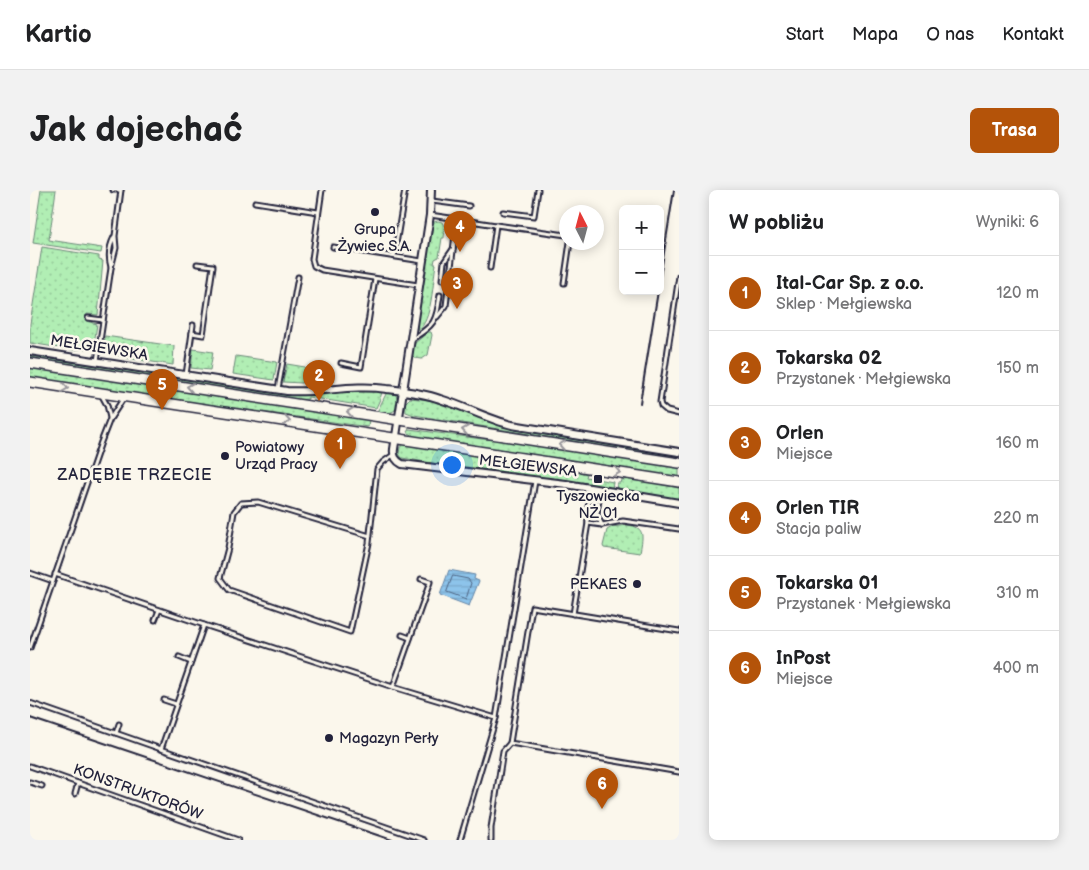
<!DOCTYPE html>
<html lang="pl">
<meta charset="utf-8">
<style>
:root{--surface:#fff;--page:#f2f2f2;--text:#202124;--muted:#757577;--line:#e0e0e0;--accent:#b45309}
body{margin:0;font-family:"Balsamiq Sans",sans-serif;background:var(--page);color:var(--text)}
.controls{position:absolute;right:15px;top:15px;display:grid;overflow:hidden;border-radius:8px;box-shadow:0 2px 12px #0003}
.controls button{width:45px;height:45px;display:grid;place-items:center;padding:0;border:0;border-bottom:1px solid var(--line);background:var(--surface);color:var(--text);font:25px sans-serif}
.compass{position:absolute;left:529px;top:15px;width:45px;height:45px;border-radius:50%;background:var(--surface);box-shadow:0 2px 12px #0003;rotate:354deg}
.you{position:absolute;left:421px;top:274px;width:18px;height:18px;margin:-12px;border:4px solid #fff;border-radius:50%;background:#1a73e8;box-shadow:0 0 0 8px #1a73e833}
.badge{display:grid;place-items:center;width:32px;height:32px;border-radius:50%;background:var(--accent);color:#fff;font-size:16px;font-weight:700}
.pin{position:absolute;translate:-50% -41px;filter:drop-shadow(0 1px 2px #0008)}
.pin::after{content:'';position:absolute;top:26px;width:18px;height:15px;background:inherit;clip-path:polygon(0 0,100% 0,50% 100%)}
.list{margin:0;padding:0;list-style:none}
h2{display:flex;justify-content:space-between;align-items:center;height:65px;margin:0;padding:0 20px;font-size:21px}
h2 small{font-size:16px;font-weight:400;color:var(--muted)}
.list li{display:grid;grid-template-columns:32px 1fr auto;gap:15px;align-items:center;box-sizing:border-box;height:75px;padding:0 20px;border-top:1px solid var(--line)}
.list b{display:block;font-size:19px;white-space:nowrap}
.list p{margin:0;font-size:16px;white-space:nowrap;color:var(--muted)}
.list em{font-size:16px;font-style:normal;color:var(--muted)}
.map{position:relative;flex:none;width:649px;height:650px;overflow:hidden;border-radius:8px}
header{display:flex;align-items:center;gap:30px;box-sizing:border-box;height:70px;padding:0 25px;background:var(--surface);border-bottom:1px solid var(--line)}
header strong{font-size:24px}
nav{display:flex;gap:28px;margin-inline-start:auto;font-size:18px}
.intro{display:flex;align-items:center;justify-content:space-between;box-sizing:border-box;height:120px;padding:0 30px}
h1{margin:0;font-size:35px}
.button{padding:12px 22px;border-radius:8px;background:var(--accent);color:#fff;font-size:18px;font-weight:700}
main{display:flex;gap:30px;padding:0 30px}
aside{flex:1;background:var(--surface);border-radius:8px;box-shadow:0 2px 12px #0003}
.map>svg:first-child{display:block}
.grass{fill:url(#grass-dots);stroke:#6a8878}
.water{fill:url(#water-rules);stroke:#6283a5}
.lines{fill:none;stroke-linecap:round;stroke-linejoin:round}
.shore{stroke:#4d6381;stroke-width:1}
.service-casing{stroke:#22223b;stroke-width:7}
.minor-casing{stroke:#22223b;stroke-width:10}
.secondary-casing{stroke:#22223b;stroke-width:12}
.service{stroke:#fbf7ec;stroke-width:3}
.minor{stroke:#fbf7ec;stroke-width:6}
.secondary{stroke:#fbf7ec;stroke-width:9}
.rail{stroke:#22223b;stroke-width:2}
.oneway{stroke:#99979c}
.poi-dot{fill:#22223b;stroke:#fbf7ec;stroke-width:2}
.labels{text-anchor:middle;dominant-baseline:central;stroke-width:5;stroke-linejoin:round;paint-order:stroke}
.poi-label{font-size:15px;fill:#22223b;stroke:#fbf7ec}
.street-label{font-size:15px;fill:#22223b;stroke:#fbf7ec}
.neighbourhood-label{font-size:16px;letter-spacing:1px;fill:#22223b;stroke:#fbf7ec}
</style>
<header>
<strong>Kartio</strong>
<nav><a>Start</a><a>Mapa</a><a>O nas</a><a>Kontakt</a></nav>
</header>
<div class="intro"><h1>Jak dojechać</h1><a class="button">Trasa</a></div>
<main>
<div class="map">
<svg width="649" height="650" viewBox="0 0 649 650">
<defs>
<pattern id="grass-dots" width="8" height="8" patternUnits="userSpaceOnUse" patternTransform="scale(1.25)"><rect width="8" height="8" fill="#b1eeb4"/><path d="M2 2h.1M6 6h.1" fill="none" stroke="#98cc9c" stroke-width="1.8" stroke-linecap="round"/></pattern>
<pattern id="water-rules" width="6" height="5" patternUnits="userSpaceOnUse" patternTransform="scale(1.25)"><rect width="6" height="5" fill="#8dc4eb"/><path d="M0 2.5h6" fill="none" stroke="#79a8ca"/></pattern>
</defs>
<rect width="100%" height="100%" fill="#fbf7ec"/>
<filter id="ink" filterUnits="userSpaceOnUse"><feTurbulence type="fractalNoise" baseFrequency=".02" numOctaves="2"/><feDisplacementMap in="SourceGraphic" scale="10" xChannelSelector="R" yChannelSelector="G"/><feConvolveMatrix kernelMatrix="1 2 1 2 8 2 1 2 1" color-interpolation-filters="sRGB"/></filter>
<g filter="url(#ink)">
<g class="grass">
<path d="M11,0H26L19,50L72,58L71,63L3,53Z"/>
<path d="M408,31L412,32L415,38L414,48H412L409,67L405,69L404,74H406C403,90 402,132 388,140L386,134L395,80V70L398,61L402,37L404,32Z"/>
<path d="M12,57L69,66V70L73,71L68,125L57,124L56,131L67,134L64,155L62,158L43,160L0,153V134Z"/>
<path d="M398,142H401L402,145L398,165L392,169L385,168L382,165L385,153Z"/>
<path d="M75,146L144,156L143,175L95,168L74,160Z"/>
<path d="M163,159L183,162L180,180L161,178Z"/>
<path d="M0,166L257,204C269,204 281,205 292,204C312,203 332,199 352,202L350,209L346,218L278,207V209L261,210L0,169Z"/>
<path d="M206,166L247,172L244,190L203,184Z"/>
<path d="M257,174L275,177L272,193L253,192Z"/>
<path d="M0,177L339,229L338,237L0,189Z"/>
<path d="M279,177L303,181L304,191L276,193Z"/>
<path d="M357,202L366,205C372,222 360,225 347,222Z"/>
<path d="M380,208L399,210L475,237L649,266V269L384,225L376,222L375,213Z"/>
<path d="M379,239L452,249L486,251L649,277V288L386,247L377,242Z"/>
<path d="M374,254L529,277L557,284L556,287L583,292L582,299L402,275V273L372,268L369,264L370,257Z"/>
<path d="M604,289L649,298V310L586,300L587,293H590L591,290Z"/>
<path d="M597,335C617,337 612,348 610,363L574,358L573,356L577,340L582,337Z"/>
</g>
<path class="water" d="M419,380L445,385L444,389L449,391L439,416L410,405Z"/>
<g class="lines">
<path class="shore" d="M423,386L438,389L441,393L436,409L417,402Z"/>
<g class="service-casing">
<g id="service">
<path d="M83,0H91"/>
<path d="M292,0L282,69L284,76L292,80L388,95"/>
<path d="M402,11L439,16"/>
<path d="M225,12L288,22"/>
<path d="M473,22L504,26L508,0"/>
<path d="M400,25L427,29"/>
<path d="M303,57L392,71"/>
<path d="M364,66L375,0"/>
<path d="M81,77C78,67 79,57 84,47"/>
<path d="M460,78L466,35L536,45"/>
<path d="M420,85L427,29L466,35"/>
<path d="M649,86L630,212L631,216L637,221L649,224"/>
<path d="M412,90L414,72L423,59"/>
<path d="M534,93L540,52"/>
<path d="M407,127L416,116L418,99"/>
<path d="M58,128L73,130"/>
<path d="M162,143L173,145L183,76L167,74"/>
<path d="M381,150C405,134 406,133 410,105"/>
<path d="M67,171L81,78L86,58L85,46L91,0"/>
<path d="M311,173L331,177L345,89"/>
<path d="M156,185L163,135"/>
<path d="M248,199L268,87"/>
<path d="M71,204L77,215L80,228"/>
<path d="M570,300L567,325L572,335"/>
<path d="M558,333L572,335L593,331L649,339"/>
<path d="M340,346L228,312L211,313L204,322L198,358L190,388L199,400L320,442L339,353L347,279L353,272L363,265"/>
<path d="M0,383L23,391"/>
<path d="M543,424L558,333L557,324L561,299"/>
<path d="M125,430L129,420"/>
<path d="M174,435L363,497L466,528"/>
<path d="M649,441L502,417L480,553L649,582"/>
<path d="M372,445L380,448"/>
<path d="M0,458L71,252L80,229L93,209"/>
<path d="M149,467L161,472"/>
<path d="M363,497L400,392L391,389"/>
<path d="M134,510L146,514"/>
<path d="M0,513L131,559L174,435L25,384"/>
<path d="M86,543L89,534"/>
<path d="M131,559L394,650"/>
<path d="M0,576L208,650"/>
<path d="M0,592L12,596"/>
<path d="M45,604L48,593"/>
<path d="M430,650L466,528L505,291"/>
<path d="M461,650V638L473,561L480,553"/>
</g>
</g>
<g class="minor-casing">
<g id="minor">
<path d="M401,0L400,25L364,259C363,266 365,270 372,274L536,294L649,313"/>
<path d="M0,161L257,201C290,203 323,194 357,199C374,201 393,203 410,209C434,216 457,229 482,235L649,262"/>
</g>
</g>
<g class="secondary-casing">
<g id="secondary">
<path d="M0,173L649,273"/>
<path d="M0,192L649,292"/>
</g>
</g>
<use href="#service" class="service"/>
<use href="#minor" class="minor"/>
<use href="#secondary" class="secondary"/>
<g class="rail">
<path d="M630,87L644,0"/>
<path d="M610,213L628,101"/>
<path d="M0,528L362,650"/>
</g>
</g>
<defs><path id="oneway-chevron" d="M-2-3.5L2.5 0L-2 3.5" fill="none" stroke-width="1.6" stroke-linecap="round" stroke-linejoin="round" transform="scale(1.25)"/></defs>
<g class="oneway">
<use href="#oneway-chevron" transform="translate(160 197) rotate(-171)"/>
<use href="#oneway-chevron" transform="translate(35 198) rotate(9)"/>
<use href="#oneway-chevron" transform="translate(320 222) rotate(-171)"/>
<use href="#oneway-chevron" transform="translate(257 231) rotate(9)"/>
<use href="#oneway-chevron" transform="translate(435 240) rotate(-171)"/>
<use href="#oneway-chevron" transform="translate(532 255) rotate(-171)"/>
<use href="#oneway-chevron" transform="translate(587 282) rotate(9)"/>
</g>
</g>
<g class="poi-dot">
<circle cx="345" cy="22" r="5"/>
<circle cx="195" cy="266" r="5"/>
<rect x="563" y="284" width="10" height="10" rx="2.5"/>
<circle cx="607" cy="394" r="5"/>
<circle cx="299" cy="548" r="5"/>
</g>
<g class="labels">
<g class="poi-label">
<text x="345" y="39">Grupa<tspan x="345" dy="17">Żywiec S.A.</tspan></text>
<text x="205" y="257" text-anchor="start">Powiatowy<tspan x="205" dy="17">Urząd Pracy</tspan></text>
<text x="568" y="306">Tyszowiecka<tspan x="568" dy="17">NŻ 01</tspan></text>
<text x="597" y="394" text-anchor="end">PEKAES</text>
<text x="309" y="548" text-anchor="start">Magazyn Perły</text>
</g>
<g class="street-label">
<text transform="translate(69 158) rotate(9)">MEŁGIEWSKA</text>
<text transform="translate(498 276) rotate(7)">MEŁGIEWSKA</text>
<text transform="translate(108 602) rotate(20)">KONSTRUKTORÓW</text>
</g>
<g class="neighbourhood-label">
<text x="105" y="285">ZADĘBIE TRZECIE</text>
</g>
</g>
</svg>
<div class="controls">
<button>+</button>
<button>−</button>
</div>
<svg class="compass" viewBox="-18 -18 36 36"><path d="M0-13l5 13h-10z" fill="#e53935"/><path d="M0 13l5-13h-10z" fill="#757577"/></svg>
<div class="you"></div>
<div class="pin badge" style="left:310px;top:279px">1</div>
<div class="pin badge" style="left:289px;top:211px">2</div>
<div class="pin badge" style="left:427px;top:119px">3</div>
<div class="pin badge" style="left:430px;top:62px">4</div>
<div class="pin badge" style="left:132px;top:220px">5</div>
<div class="pin badge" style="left:572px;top:619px">6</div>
</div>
<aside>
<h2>W pobliżu<small>Wyniki: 6</small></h2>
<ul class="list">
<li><span class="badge">1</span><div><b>Ital-Car Sp. z o.o.</b><p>Sklep · Mełgiewska</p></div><em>120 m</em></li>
<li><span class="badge">2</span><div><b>Tokarska 02</b><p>Przystanek · Mełgiewska</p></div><em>150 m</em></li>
<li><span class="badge">3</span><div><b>Orlen</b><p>Miejsce</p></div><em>160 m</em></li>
<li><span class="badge">4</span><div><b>Orlen TIR</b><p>Stacja paliw</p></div><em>220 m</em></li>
<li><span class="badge">5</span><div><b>Tokarska 01</b><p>Przystanek · Mełgiewska</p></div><em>310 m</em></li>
<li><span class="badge">6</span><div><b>InPost</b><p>Miejsce</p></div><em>400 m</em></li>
</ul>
</aside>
</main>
